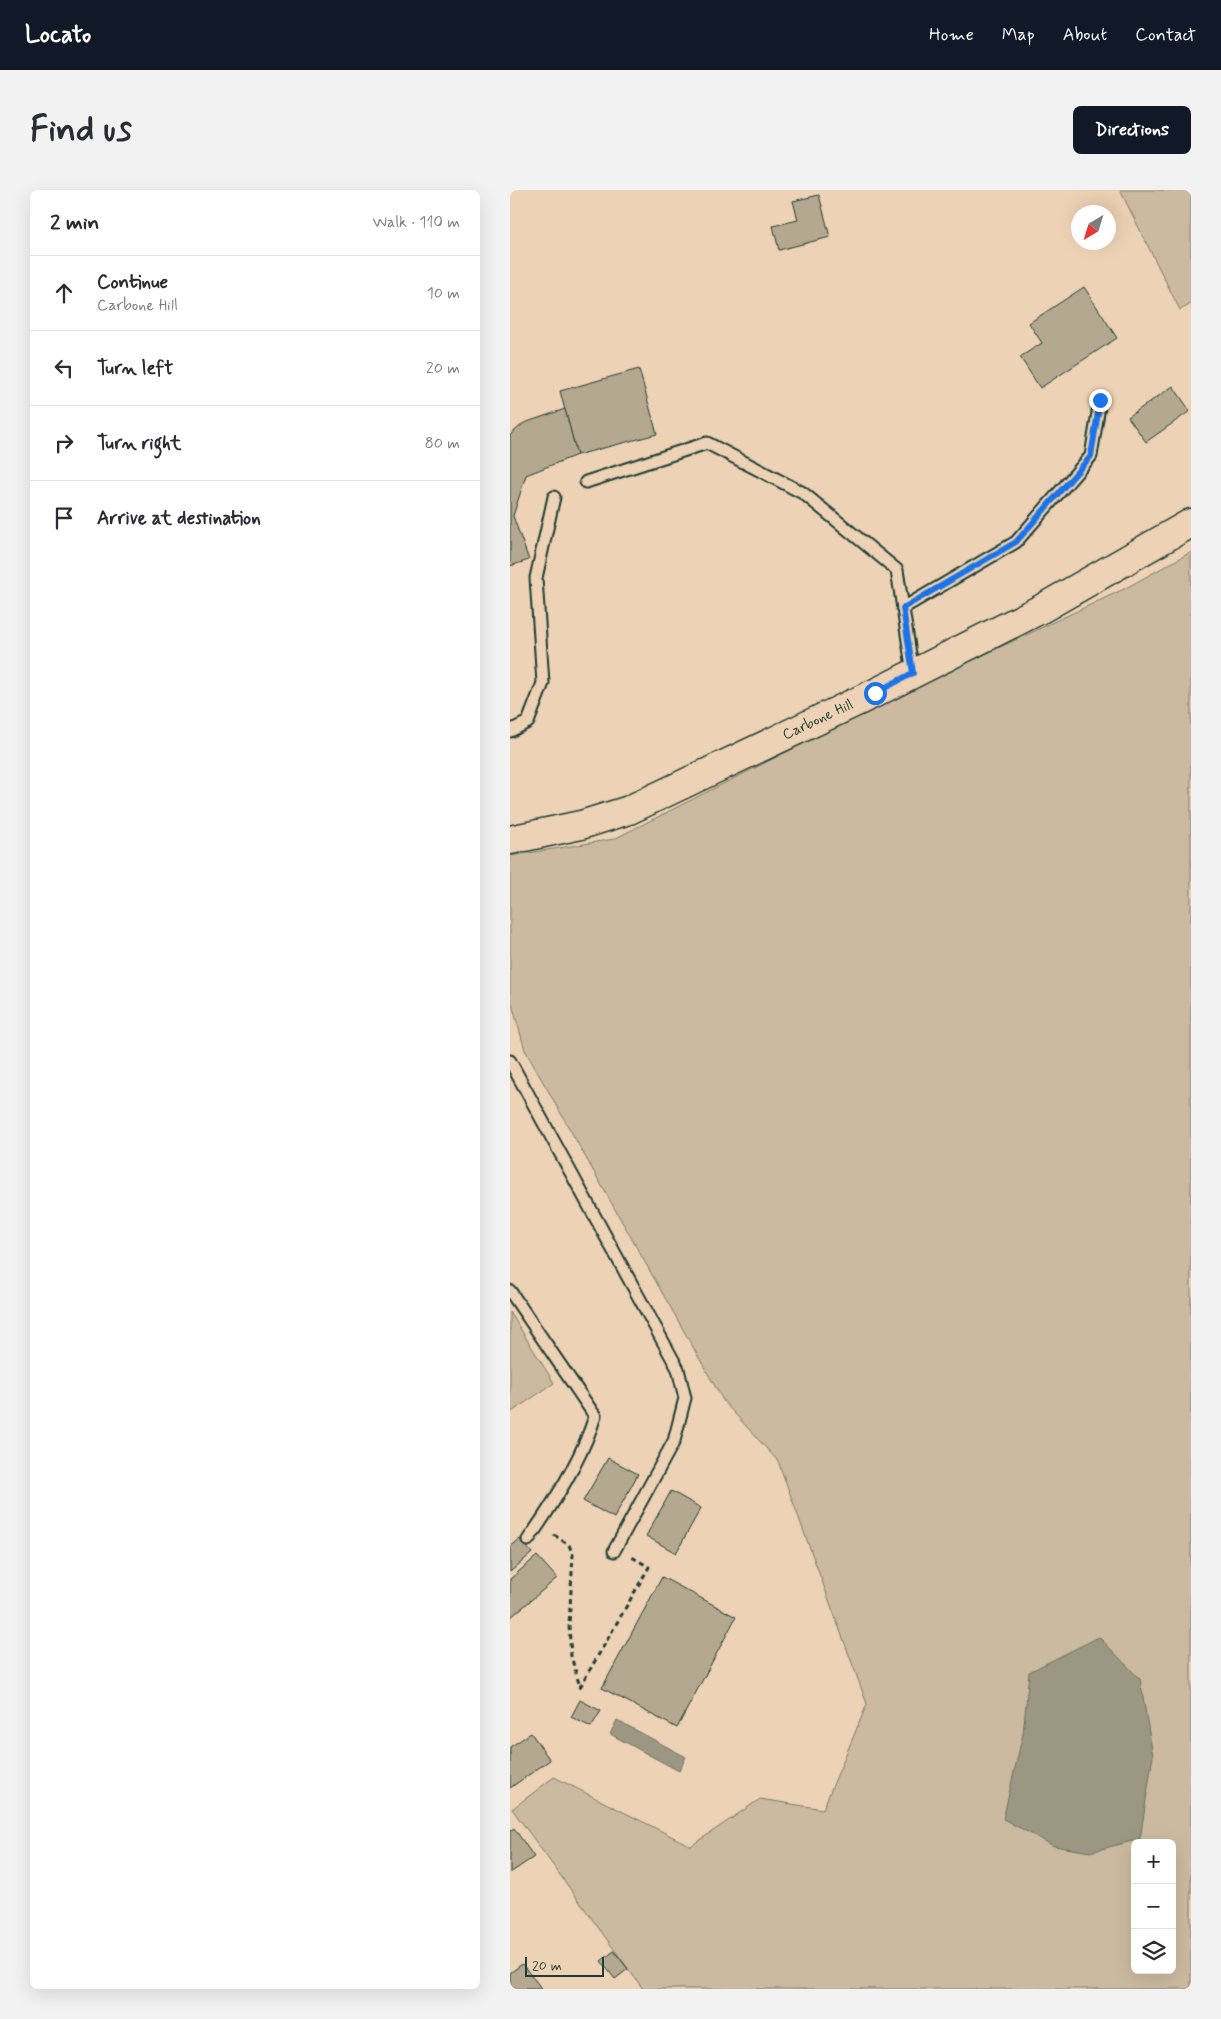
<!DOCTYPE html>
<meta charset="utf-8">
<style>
:root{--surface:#fff;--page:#f2f2f3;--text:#2b2b33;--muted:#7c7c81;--line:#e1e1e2;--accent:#111827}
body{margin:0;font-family:Mynerve,sans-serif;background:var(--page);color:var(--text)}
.controls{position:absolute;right:15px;bottom:15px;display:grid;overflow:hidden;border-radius:8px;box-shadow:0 5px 20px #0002}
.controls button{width:45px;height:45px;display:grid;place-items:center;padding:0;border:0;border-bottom:1px solid var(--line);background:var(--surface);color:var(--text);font:25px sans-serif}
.compass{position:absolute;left:561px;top:15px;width:45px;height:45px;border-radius:50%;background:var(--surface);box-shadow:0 5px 20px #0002;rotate:218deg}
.scale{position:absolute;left:15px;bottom:12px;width:79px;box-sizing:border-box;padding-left:5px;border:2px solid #1f3d34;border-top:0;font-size:14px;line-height:18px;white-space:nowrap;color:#1f3d34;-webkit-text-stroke:4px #eed2b5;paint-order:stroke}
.stop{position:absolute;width:15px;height:15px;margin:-11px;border:4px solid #1a73e8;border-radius:50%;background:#fff}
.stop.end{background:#1a73e8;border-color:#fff;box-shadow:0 1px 5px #0008}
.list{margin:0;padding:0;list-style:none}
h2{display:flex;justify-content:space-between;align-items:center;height:65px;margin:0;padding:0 20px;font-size:21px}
h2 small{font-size:16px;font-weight:400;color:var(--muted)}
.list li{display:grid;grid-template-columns:32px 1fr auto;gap:15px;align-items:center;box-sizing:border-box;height:75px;padding:0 20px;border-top:1px solid var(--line)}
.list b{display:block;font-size:19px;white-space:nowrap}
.list p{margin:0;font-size:16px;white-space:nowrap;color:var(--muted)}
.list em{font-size:16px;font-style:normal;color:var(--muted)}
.icon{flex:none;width:28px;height:28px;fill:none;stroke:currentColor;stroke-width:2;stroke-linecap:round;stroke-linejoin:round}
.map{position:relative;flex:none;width:681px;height:1799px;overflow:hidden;border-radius:8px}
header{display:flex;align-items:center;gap:30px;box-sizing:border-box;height:70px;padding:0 25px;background:var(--accent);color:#fff}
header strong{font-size:24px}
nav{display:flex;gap:28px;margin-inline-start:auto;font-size:18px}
.intro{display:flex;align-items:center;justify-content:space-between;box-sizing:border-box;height:120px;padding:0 30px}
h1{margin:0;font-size:35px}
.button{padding:12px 22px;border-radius:8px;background:var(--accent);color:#fff;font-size:18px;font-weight:700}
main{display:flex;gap:30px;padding:0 30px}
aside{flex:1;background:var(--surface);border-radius:8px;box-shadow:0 5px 20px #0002}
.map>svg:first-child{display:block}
.green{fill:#ccbaa0;stroke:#767c6a;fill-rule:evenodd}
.water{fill:#9c9782;stroke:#6a7363}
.building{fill:#b4a891;stroke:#1f3d34}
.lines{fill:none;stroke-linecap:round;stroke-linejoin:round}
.service-casing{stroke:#1f3d34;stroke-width:15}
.tertiary-casing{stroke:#1f3d34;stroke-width:31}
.path{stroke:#1f3d34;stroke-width:3;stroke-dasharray:5 4;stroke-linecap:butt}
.service{stroke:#eed2b5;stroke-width:11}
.tertiary{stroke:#eed2b5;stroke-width:28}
.route{stroke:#1a73e8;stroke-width:6}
.labels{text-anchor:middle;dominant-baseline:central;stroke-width:4.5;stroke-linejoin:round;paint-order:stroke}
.street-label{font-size:15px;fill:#1f3d34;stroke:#eed2b5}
</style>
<header>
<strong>Locato</strong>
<nav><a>Home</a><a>Map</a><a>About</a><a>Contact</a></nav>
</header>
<div class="intro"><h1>Find us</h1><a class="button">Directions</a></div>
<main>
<aside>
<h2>2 min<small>Walk · 110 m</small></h2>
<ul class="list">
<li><svg class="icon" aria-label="ahead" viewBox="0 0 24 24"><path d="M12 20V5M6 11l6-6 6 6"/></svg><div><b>Continue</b><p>Carbone Hill</p></div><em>10 m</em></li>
<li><svg class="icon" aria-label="left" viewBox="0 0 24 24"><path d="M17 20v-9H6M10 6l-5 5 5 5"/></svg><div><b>Turn left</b></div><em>20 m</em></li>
<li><svg class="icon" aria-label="right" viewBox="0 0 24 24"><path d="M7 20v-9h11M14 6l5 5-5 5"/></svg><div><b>Turn right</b></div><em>80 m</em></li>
<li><svg class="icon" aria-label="arrive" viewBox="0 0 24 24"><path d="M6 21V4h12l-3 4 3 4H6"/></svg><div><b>Arrive at destination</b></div></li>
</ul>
</aside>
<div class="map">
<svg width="681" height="1799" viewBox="0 0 681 1799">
<rect width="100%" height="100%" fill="#eed2b5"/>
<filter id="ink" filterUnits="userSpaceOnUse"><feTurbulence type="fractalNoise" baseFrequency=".02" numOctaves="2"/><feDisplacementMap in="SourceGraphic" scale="10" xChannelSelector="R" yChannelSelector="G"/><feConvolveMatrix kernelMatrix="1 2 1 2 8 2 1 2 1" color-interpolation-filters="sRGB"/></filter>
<g filter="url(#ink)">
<g class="green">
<path d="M610,0H681V114L670,120Z"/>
<path d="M681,362V1799H133L2,1619L44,1587L181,1656L250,1609L313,1619L357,1514L268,1271L214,1212L15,860L0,807V666L104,649L409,495L614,399ZM625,1653H662V1780H625Z"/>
<path d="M0,1122L44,1193L0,1223Z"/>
</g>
<g class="water">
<path d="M589,1447L630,1489L643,1566L630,1649L580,1662L544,1656L493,1629L513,1544L519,1482Z"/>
<path d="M107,1530L176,1567L169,1581L100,1544Z"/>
</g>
<g class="building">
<path d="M309,5L320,47L269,60L263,36L288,30L283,11Z"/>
<path d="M574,97L607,148L530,198L510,167L532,153L519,133Z"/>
<path d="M129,179L147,244L67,265L50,201Z"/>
<path d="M663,196L680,221L636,252L618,227Z"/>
<path d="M55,219L67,265L16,285L3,326L19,370L0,376V245L14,233Z"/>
<path d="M98,1268L128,1284L104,1328L73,1311Z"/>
<path d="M161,1301L191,1318L166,1363L136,1346Z"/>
<path d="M10,1349L22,1363L0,1382V1357Z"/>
<path d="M27,1366L47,1388L0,1428V1389Z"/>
<path d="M152,1387L226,1427L167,1538L92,1498Z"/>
<path d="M70,1510L91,1521L81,1537L61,1527Z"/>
<path d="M21,1543L40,1570L0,1598V1557Z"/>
<path d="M4,1638L24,1667L0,1683V1641Z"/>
<path d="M104,1761L118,1779L105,1789L91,1771Z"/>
<path d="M12,1774L32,1799H0V1783Z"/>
</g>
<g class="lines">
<g class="service-casing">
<g id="service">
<path d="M76,292L197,253L293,303L387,380L403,483"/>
<path d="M393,418L506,352L581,266L590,210"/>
<path d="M0,541L18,532L33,493L26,388L44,307"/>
<path d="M0,871L168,1179L175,1208L164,1251L104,1361"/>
<path d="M0,1101L85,1226C72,1269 44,1313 18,1350"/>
</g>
</g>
<g class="tertiary-casing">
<path id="tertiary" d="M0,650L71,635L119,620L365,503L531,419L681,333"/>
</g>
<path class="path" d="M44,1345L59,1355L63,1365L59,1435L61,1466L70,1497L139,1377L122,1367"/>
<use href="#service" class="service"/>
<use href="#tertiary" class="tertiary"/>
</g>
</g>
<g class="lines" filter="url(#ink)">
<path class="route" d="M365,503L403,483L393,418L506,352L581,266L590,210"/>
</g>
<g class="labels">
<g class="street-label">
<text transform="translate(308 530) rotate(-25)">Carbone Hill</text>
</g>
</g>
</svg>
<div class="controls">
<button>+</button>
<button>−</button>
<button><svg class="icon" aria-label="layers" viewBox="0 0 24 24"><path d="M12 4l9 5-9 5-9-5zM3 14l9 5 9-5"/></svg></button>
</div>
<svg class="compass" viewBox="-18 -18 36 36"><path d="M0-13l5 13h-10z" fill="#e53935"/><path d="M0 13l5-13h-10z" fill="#7c7c81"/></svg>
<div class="scale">20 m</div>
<div class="stop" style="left:365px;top:503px"></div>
<div class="stop end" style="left:590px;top:210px"></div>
</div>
</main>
